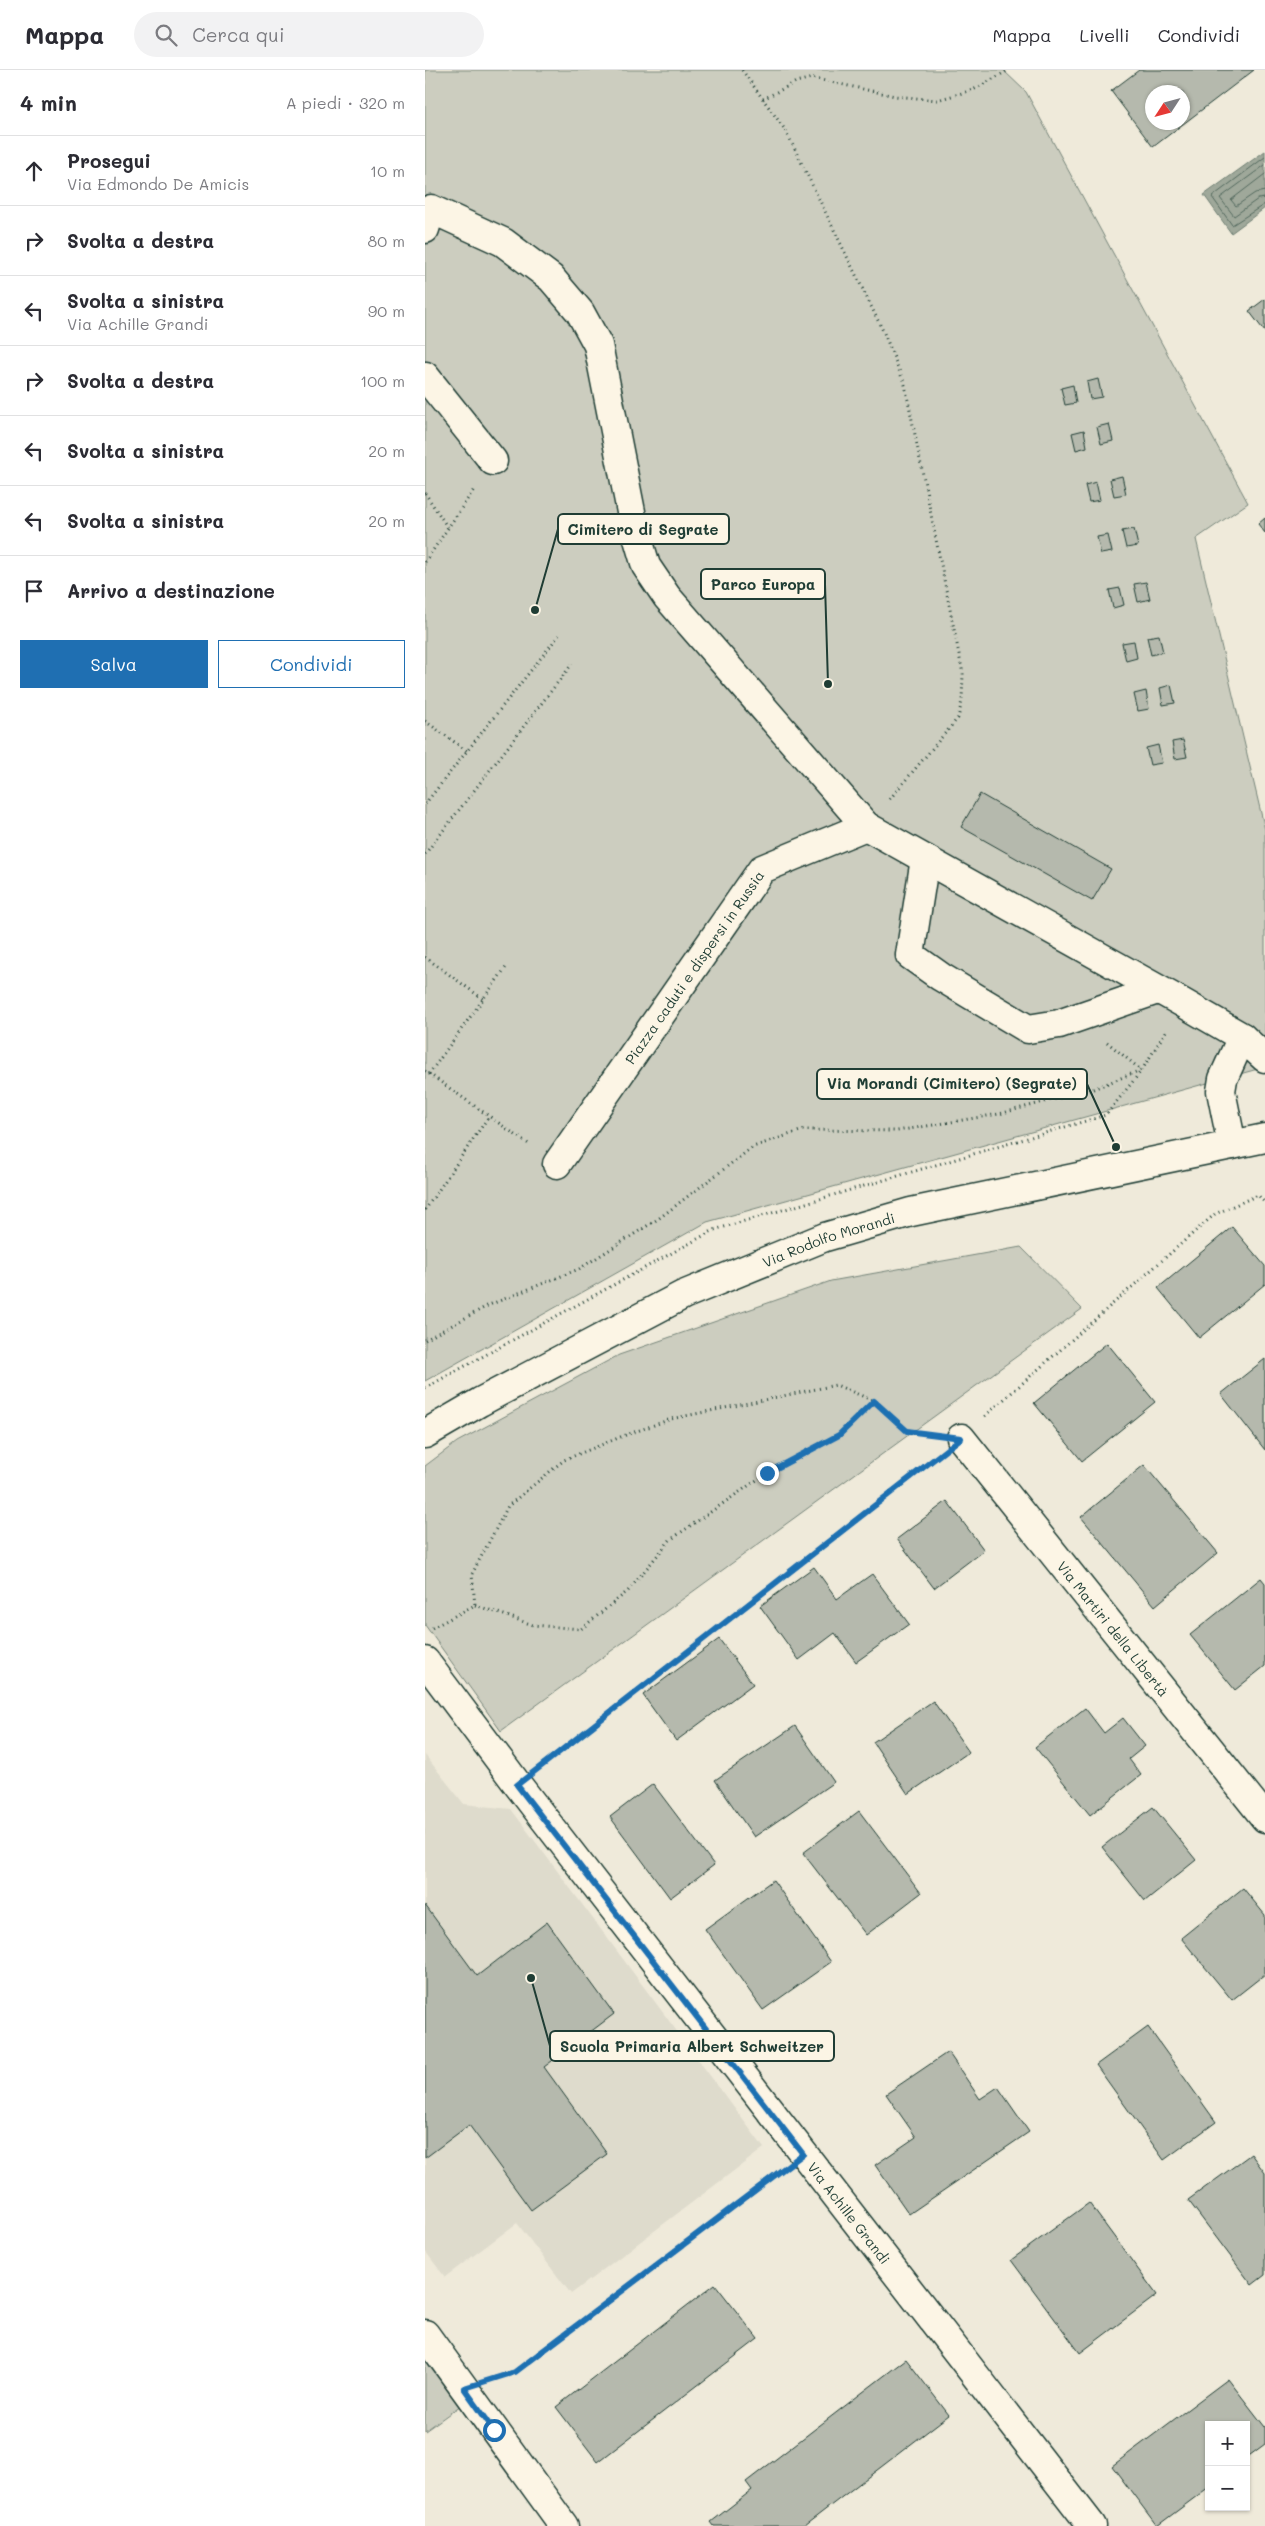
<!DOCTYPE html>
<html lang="it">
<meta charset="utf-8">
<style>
:root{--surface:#fff;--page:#f2f2f3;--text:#2b2b33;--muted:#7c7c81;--line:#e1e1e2;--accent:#1f6fb2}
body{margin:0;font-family:Mali,sans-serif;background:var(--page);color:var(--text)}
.controls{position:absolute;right:15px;bottom:15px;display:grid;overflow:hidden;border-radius:0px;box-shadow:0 1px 4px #0004}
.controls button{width:45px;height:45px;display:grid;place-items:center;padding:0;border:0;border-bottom:1px solid var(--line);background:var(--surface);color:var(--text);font:25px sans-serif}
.compass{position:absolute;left:720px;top:15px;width:45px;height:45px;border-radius:50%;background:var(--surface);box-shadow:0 1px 4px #0004;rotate:234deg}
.stop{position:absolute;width:15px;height:15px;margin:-11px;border:4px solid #1f6fb2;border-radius:50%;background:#fff}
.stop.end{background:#1f6fb2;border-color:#fff;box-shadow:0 1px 5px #0008}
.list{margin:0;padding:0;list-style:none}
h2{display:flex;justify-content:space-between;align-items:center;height:65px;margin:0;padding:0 20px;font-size:21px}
h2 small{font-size:16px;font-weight:400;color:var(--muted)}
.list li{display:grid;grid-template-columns:32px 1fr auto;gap:15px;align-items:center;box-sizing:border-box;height:70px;padding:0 20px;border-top:1px solid var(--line)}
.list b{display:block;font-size:19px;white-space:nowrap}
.list p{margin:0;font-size:16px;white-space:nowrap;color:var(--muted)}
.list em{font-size:16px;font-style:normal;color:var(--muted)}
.actions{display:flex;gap:10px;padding:15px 20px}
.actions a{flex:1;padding:11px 0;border:1px solid var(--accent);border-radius:0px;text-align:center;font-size:18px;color:var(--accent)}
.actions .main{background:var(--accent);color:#fff}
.icon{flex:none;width:28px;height:28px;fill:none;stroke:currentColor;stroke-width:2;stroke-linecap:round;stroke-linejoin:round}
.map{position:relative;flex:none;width:840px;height:2456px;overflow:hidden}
header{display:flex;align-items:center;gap:30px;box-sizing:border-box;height:70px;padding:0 25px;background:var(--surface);border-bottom:1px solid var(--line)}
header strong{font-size:24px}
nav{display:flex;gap:28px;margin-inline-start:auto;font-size:18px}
.search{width:350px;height:45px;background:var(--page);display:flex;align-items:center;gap:12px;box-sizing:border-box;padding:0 18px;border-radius:28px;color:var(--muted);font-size:19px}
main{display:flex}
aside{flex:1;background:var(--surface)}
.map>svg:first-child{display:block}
.built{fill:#dedbcc}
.green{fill:#cccdbf;stroke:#76857a}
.water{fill:#9fa89a;stroke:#6c7d71}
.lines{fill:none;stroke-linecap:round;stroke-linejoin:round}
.shore{stroke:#52685d;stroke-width:1}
.building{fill:#b5b9ad;stroke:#1f3d34;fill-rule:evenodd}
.minor-casing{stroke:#1f3d34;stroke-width:31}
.path{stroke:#1f3d34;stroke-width:3;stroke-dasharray:1 4;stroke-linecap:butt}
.minor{stroke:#fcf5e5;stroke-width:28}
.route{stroke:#1f6fb2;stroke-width:6}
.labels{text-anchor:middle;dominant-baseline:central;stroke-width:5;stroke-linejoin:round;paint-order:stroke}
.street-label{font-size:14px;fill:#1f3d34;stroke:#fcf5e5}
.leader{fill:none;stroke:#1f3d34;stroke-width:2}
.callout-dot{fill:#1f3d34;stroke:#fcf5e5;stroke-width:2}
.callout{fill:#fcf5e5;stroke:#1f3d34;stroke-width:2}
.callout-label{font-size:15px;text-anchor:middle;font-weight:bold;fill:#1f3d34}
</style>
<header>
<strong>Mappa</strong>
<div class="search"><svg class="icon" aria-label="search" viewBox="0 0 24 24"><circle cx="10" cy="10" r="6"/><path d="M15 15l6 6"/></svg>Cerca qui</div>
<nav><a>Mappa</a><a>Livelli</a><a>Condividi</a></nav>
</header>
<main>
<aside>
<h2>4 min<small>A piedi · 320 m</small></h2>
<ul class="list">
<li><svg class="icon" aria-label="ahead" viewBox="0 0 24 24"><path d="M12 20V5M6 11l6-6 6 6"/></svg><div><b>Prosegui</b><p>Via Edmondo De Amicis</p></div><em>10 m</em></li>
<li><svg class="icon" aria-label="right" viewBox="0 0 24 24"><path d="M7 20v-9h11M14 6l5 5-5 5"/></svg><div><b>Svolta a destra</b></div><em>80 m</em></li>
<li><svg class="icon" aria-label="left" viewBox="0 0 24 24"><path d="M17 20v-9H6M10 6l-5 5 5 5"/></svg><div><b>Svolta a sinistra</b><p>Via Achille Grandi</p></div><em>90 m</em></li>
<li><svg class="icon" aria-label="right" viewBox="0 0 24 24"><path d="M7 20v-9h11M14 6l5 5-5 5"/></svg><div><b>Svolta a destra</b></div><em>100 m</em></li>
<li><svg class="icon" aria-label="left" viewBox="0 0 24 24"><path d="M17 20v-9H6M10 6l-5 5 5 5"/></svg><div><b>Svolta a sinistra</b></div><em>20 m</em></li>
<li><svg class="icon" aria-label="left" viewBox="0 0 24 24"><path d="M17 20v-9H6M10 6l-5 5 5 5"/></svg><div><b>Svolta a sinistra</b></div><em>20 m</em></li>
<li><svg class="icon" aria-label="arrive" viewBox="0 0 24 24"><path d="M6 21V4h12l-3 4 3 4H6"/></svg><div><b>Arrivo a destinazione</b></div></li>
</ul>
<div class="actions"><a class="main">Salva</a><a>Condividi</a></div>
</aside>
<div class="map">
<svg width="840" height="2456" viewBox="0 0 840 2456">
<rect width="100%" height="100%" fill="#efeada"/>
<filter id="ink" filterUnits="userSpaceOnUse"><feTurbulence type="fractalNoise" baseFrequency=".02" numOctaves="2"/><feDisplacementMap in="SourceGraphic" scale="10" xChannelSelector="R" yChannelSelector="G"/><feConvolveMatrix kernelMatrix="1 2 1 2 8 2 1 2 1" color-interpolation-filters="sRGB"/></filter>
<g filter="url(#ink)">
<path class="built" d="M0,1685L39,1734L86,1739L339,2078L146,2224L92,2153L20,2207L0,2181Z"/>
<g class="green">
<path d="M0,0H578L601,22L823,433L771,469L840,760V997L282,1152L0,1311Z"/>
<path d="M596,1177L657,1239L76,1661L0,1555V1396L32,1372L194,1285L406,1211Z"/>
<path d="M0,2280L39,2333L0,2361Z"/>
</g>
<path class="water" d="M840,81V138L806,163L779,125Z"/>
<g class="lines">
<g class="shore">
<path d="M840,87L787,127L807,155L840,134"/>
<path d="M840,95L795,128L809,146L833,129L840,128"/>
<path d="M840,104L806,130L811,136L830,123L840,121"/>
</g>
</g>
<g class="building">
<path d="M714,0H829L728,77L686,21ZM728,22H758V52H728Z"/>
<path d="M840,229V262L824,241Z"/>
<path d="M673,309L677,327L665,329L662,312Z"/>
<path d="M648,315L651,333L640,335L636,318Z"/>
<path d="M684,354L688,371L676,374L672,357Z"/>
<path d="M659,360L662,377L651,380L647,363Z"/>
<path d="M697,406L701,424L689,426L685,409Z"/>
<path d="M671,412L675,430L664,432L660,415Z"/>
<path d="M840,448V463L833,454Z"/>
<path d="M709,459L713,476L701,478L697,461Z"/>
<path d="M683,465L687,482L676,484L672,467Z"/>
<path d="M721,512L725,529L713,532L709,514Z"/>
<path d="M695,518L699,535L688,538L684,520Z"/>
<path d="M734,565L738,582L726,585L722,567Z"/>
<path d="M709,571L712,588L701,591L697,573Z"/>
<path d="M746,615L750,633L738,635L735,618Z"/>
<path d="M721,621L724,639L713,641L709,624Z"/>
<path d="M758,670L762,687L750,689L747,672Z"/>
<path d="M733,675L737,693L725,695L721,678Z"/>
<path d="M555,724L686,799L667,831L536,757Z"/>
<path d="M807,1157L840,1196V1214L774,1268L733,1218Z"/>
<path d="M682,1273L730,1332L657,1391L609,1333Z"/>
<path d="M840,1289V1380L796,1324Z"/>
<path d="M719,1395L793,1483L730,1536L656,1447Z"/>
<path d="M522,1431L559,1480L509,1518L472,1469Z"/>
<path d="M389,1497L412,1529L447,1504L484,1554L431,1592L410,1563L374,1590L335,1536Z"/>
<path d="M836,1508L840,1513V1596L810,1620L765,1565Z"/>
<path d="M294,1569L328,1614L251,1671L218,1625Z"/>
<path d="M508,1631L544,1682L483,1724L448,1672Z"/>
<path d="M660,1638L679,1663L698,1648L720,1676L704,1689L716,1705L665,1745L610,1677Z"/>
<path d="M370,1656L409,1712L329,1767L290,1710Z"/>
<path d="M228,1714L289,1795L245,1828L185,1747Z"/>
<path d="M728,1737L771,1790L720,1831L677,1777Z"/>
<path d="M434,1741L496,1823L441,1865L378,1783Z"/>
<path d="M348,1810L406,1892L338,1940L280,1859Z"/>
<path d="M818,1818L840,1845V1904L807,1930L756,1868Z"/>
<path d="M0,1835L52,1906L122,1852L189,1944L119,1997L182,2084L106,2140L44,2055L0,2088Z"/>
<path d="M723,1957L791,2052L739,2090L671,1995Z"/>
<path d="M523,1982L555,2029L573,2017L604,2062L484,2144L450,2095L491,2067L461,2024Z"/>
<path d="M826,2084L840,2103V2205L827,2215L763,2130Z"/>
<path d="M664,2133L732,2225L655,2283L586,2190Z"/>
<path d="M290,2214L333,2269L173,2392L131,2337Z"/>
<path d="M481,2289L524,2345L379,2456H289L286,2452L327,2420L321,2412Z"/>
<path d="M803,2309L840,2357V2374L821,2388V2355H784V2417L732,2456L687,2396Z"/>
</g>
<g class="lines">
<g class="minor-casing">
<g id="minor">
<path d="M0,159L6,139L78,172L126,208L155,242L173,275L208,452L221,496L242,527L441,756L758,933L817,967L840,988"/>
<path d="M0,306L68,391"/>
<path d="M500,789L485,885L516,907L603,959L634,954L732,920"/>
<path d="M807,1075L796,1021L798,1009L817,967"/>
<path id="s1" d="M132,1094L337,799L441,756"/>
<path id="s2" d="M0,1364L55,1332L258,1225L400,1167L486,1142L840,1068"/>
<path id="s3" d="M536,1368L840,1748"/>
<path id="s4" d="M0,1591L93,1715L667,2456"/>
<path d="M0,2264L139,2456"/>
</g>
</g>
<g class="path">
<path d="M317,0L361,61L459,263L480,315L538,604L537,631L533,648L463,731"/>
<path d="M338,29L371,12L387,8L470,26L512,30L548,20L584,0"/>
<path d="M0,423L23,458"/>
<path d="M0,492L50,418"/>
<path d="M0,651L42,681"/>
<path d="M0,734L134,565"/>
<path d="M0,784L147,594"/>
<path d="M0,887L58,929"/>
<path d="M682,972L716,1000"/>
<path d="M0,1001L105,1075"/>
<path d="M4,1004L82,896"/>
<path d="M0,1140L64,1046"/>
<path d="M0,1270L64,1235L154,1199L233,1149L328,1077L378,1060L472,1061L574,1044L668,1019L716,1000"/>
<path d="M0,1318L289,1160L681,1045L717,1000L741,961"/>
<path d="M560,1346L790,1144L833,1125L840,1133"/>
<path d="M50,1535L108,1555L156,1559L203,1521L245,1470L342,1403L414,1365L449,1331"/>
<path d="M7,1558L50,1535L47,1504L83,1436L139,1390L198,1366L246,1349L411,1315L449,1331L482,1361L505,1364"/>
<path d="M119,1694L512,1387"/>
<path d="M71,2308L90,2302L352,2104"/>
</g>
<use href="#minor" class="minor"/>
</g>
</g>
<g class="lines" filter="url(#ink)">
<path class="route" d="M69,2360L39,2318L90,2302L378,2084L92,1715L536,1368L482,1361L449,1331L414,1365L342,1403"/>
</g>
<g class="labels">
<g class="street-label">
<text stroke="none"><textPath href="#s1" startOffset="240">Piazza caduti e dispersi in Russia</textPath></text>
<text stroke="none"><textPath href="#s2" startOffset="449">Via Rodolfo Morandi</textPath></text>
<text stroke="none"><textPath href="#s3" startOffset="244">Via Martiri della Libertà</textPath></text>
<text stroke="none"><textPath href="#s4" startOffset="696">Via Achille Grandi</textPath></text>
</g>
</g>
<path class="leader" d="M110 540L133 459M403 614L400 514M691 1077L662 1014M106 1908L125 1976"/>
<g class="callout-dot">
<circle cx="110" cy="540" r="5"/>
<circle cx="403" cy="614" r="5"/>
<circle cx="691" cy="1077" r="5"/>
<circle cx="106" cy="1908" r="5"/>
</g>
<g class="callout">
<rect x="133" y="444" width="171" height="30" rx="5"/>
<rect x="276" y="499" width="124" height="30" rx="5"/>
<rect x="392" y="999" width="270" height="30" rx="5"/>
<rect x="125" y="1961" width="284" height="30" rx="5"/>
</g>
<g class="callout-label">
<text x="218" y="465">Cimitero di Segrate</text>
<text x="338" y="520">Parco Europa</text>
<text x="527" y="1019">Via Morandi (Cimitero) (Segrate)</text>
<text x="267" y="1982">Scuola Primaria Albert Schweitzer</text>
</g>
</svg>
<div class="controls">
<button>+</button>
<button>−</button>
</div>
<svg class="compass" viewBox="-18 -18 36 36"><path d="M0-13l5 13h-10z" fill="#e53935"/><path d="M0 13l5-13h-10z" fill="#7c7c81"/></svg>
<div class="stop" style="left:69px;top:2360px"></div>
<div class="stop end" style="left:342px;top:1403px"></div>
</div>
</main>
